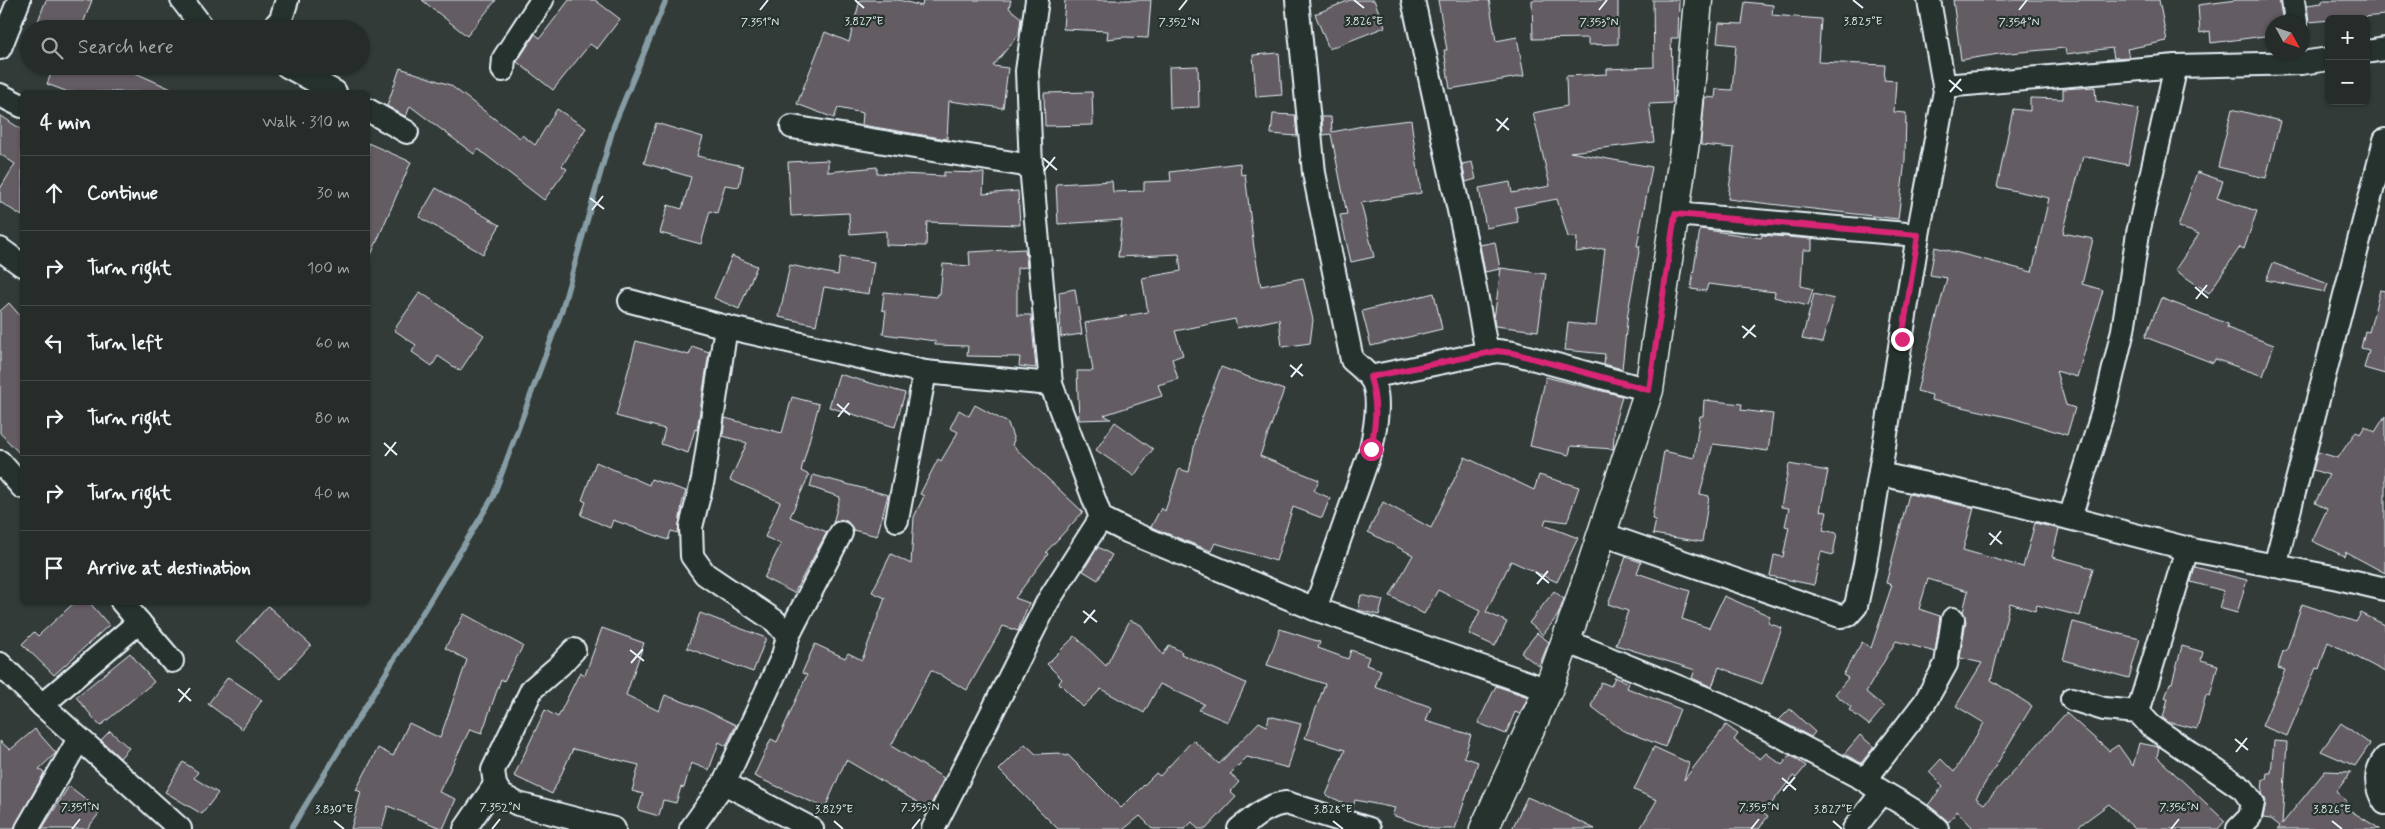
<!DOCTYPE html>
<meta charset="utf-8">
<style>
:root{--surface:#262c2a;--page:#2e3432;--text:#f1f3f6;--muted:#a4a7a8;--line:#424847}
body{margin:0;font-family:Mynerve,sans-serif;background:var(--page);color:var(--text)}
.controls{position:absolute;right:15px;top:15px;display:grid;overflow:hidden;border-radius:8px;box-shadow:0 1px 4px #0004}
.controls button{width:45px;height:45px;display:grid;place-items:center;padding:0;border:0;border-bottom:1px solid var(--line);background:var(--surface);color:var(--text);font:25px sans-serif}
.compass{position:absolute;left:2265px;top:15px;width:45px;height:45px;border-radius:50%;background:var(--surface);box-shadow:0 1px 4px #0004;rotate:130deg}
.stop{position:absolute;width:15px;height:15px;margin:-11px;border:4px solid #db2777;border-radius:50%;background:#fff}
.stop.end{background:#db2777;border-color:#fff;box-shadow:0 1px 5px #0008}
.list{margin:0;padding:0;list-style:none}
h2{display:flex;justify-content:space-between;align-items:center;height:65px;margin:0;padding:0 20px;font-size:21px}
h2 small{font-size:16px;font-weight:400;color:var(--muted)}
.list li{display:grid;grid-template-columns:32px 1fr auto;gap:15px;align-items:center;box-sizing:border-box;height:75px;padding:0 20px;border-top:1px solid var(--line)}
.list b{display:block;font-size:19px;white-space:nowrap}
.list em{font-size:16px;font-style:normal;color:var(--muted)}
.icon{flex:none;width:28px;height:28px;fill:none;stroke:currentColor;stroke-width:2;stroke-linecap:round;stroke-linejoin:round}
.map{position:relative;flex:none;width:2385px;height:829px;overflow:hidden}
.search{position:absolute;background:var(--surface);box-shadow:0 1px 4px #0004;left:20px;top:20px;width:350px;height:55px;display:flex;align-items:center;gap:12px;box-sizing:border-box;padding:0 18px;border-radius:28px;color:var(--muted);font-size:19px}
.panel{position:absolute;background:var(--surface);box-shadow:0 1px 4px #0004;left:20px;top:90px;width:350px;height:515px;border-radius:8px}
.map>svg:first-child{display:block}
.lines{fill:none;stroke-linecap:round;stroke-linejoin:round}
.stream{stroke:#879da5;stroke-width:5.5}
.building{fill:#635c64;stroke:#e8f1f8}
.street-casing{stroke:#e8f1f8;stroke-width:26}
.secondary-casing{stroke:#e8f1f8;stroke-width:31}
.street{stroke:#26332d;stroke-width:22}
.secondary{stroke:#26332d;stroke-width:28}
.route{stroke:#db2777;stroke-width:6}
.ticks{fill:none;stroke:#e8f1f8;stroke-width:2}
.ticks-label{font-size:12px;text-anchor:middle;fill:#e8f1f8;stroke:#26332d;stroke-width:4.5;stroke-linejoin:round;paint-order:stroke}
</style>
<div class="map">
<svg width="2385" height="829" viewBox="0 0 2385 829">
<rect width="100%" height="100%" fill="#323b38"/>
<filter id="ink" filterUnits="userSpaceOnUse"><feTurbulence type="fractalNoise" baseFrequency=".02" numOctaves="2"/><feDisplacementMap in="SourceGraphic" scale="10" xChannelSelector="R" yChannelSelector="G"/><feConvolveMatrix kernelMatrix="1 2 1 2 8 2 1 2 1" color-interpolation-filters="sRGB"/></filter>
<g filter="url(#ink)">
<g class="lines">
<path class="stream" d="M291,829L493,497L561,313L614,125L666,0"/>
</g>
<g class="building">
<path d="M46,0H92L81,29L62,22L58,29H35Z"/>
<path d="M422,0H496L467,36Z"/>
<path d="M569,0H595L620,19L597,49L590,44L553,90L517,62L535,34L540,38Z"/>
<path d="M860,0H899L922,6L923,0H1011L1009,8L1021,18L1019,34L993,66L1008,68L1003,108L949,101L947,139L862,125L863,113L838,108L834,118L797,104L825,32L849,42Z"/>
<path d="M1065,0H1151L1148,38L1125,37L1107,39L1108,31L1063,29Z"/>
<path d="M1350,0H1374L1385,27L1329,49L1315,14Z"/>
<path d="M1438,0H1489L1496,41L1517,37L1524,76L1450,89L1444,50H1447Z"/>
<path d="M1532,0H1618V44L1588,45V38L1533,39Z"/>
<path d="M1653,0H1679L1678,38H1671L1673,103L1649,104L1654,142L1570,152L1652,167L1637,246H1640L1628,312L1622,369L1604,364L1605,354L1565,350L1568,323L1596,326L1605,248L1576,252L1577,238L1568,237L1557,199L1515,207L1518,222L1486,228L1479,188L1510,182L1512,193L1550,186L1533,113L1567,106L1566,76L1607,74V69L1654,67Z"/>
<path d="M1953,0H2159L2167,41L2127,49L2129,57L2114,58L2112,48L2066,54L2065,48L1999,54L1961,60Z"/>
<path d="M2237,0H2279L2283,22H2272V35L2211,43L2210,31L2200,33L2198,5Z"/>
<path d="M2322,0H2385V15L2309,22L2307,5L2322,3Z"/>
<path d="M1745,2L1773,5L1772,15L1821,19L1818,62L1885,65L1884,80L1896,81L1894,112L1906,113L1905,160L1898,219L1728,199L1734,148L1701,145V140L1705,97L1715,98L1716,89L1732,90L1736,45L1717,43L1719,23L1742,24Z"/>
<path d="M1279,53L1282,95L1256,97L1253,55Z"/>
<path d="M54,66H120L178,92H68L47,84Z"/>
<path d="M1198,66L1199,107L1170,108L1169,67Z"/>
<path d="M400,68L450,85L520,138L522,135L535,145L557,109L586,128L562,166L567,169L544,200L478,149L474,154L410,106L406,117L387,106Z"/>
<path d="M2095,87L2096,101L2139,109L2128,165L2083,156L2063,233L2093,239L2082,284L2103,290L2077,377L2056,371L2066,405L2075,408L2067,435L2012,418L1931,400L1932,395L1917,391L1947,278L1930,275L1935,247L2032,272L2049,198L1997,187L2013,109L2030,111V98L2063,99V89Z"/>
<path d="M1092,92L1093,125L1045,126L1044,93Z"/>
<path d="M2232,109L2280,121L2266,178L2218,167Z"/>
<path d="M1273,114L1295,115L1297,136L1271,134Z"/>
<path d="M0,115L22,130V216L0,202V189L15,164L0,154Z"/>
<path d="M1322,117H1331L1332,132L1368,125L1411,120L1421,193L1361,203L1374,257L1351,262L1340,215L1347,214L1331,134L1323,135Z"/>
<path d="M656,123L703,137L697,156L743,166L739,187L725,185L717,213L710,211L701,244L660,233L668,205L682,209L691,177L644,163Z"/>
<path d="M368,143L411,162L368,262Z"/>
<path d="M828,160V172L877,167V173L944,176V172L984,173L983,194L1018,191L1020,225L927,222L926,246L886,245V231L850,234L849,213L791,216L788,162Z"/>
<path d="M1472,162L1476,179L1466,182L1462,164Z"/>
<path d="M1240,163L1241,175L1245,174L1254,248L1261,286L1303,278L1313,320L1310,343L1282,347L1279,319L1237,328L1235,319L1175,331L1183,355L1172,359L1178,379L1158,385L1162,396L1104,415L1111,419L1079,420L1077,371H1093L1085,323L1148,312L1142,278L1181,271L1179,254L1118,257L1122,220L1058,224L1056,184L1112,181L1113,192L1144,191V182L1171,181L1170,172Z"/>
<path d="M2197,172L2223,181L2217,198L2257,211L2244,249L2240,247L2209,293L2175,270L2199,234L2178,227Z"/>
<path d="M436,188L500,225L483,254L419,217Z"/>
<path d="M1700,229L1761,238L1762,235L1812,239V250H1803L1801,286L1813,289L1808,306L1774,297L1775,292L1708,284L1706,291L1691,289Z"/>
<path d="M1495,242L1500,269L1485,272L1480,245Z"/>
<path d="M1025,249L1027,267L1017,268V315H1031L1036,368L1019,366L1020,357L967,356L968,346L935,345V341L883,334L886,311L882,310L884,292L937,297L938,294H940L943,264L970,266L969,252Z"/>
<path d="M732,256L757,266L739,309L714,298Z"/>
<path d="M840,257L874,262L869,294L824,287L816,325L779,317L790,265L838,275Z"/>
<path d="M2273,263L2328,284L2325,292L2266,280Z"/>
<path d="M1501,268L1546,274L1538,331L1495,326L1494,319Z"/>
<path d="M1075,289L1082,334L1061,337L1059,292Z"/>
<path d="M2380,290L2385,291V374L2364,368L2369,350L2361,348L2365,331L2369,332Z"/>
<path d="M420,292L484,335L460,371L438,356L432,366L412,352L416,345L394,330Z"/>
<path d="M1434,293L1442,329L1371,346L1362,311Z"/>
<path d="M1814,294L1834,299L1822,343L1802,339Z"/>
<path d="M2161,298L2228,324L2227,328L2274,345L2263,376L2215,359L2213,363L2145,337Z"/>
<path d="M9,303L22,318V456L0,433V311Z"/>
<path d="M636,341L689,355L692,346L709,352L697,430L695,429L688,453L661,444L665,429L616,416Z"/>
<path d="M1221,367L1284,390L1260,456L1319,480L1314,491L1330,498L1322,518L1293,507L1276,561L1215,543L1211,551L1151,527L1161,508L1165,511L1179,469L1189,472L1198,428Z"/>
<path d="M839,374L905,393L895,427L829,407Z"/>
<path d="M1546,377L1622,396L1615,422L1613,449L1571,446L1569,455L1530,446Z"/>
<path d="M792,397L819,404L801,471L809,475L790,517L827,532L794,593L764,578L781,544L765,537L780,502L730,480L747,443L723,436L725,418L782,433Z"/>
<path d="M1704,400L1742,404L1741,410L1773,414L1768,451L1713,444L1700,494L1709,496L1702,542L1653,534L1656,520L1652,519L1664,451L1694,458L1700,416H1703Z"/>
<path d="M975,405L1008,423L1014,440L1012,445L1083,512L1046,552L1048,554L1015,598L1029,603L1018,631L1003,626L967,690L931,670L891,746L944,778L929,809L846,760L825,808L754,776L771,739L777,742L807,675L802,673L815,644L845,658L848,653L862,660L885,598L872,592L891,554L911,564L914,517L924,496L920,494L938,459L941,461L958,432L950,428L959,410L969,416Z"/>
<path d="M2385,416V573L2346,552L2344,556L2312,541L2327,509L2315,503L2329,475L2313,470L2318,452L2338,458L2356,431L2360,434L2365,426L2375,432Z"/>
<path d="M1115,422L1153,449L1134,476L1096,450Z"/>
<path d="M1465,457L1534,490L1539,475L1579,487L1567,522L1546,519L1544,525L1578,538L1557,582L1511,561L1486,612L1507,622L1495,646L1469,634L1480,611L1438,590L1424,614L1390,596L1413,555L1368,532L1383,502L1431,528Z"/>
<path d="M596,462L649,485L651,479L686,491L682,504L678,533L671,531L668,540L613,520L610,528L581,515L586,502L582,500Z"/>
<path d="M1789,464L1828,471L1820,511L1827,512L1823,530L1837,533L1833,555L1821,552L1814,585L1770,576L1774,555L1783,557L1789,527L1785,526L1789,508L1781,507Z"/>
<path d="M813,475L888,495L877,536L853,530L847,521L840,520L833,523L840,497L810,487Z"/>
<path d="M1909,494L1974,508L1963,550L2023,567L2035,523L2059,529L2052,557L2093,568L2080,616L2037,605L2035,611L2010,603L1991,680L2032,706L1976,798L1984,804L2066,713L2109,751L2118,745L2133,766L2139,743L2159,747L2157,757L2225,821L2218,829H2135L2109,804L2075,829H1974L1957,811L1949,822L1928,805L1943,786L1929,772L1941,759L1954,772L1984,723L1956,706L1982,663L1960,658L1966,621L1963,612L1968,591L1928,579L1919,609L1940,616L1935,652L1896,641L1866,692L1884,707L1869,725L1849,710L1851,707L1835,694L1848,678L1843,675L1862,642L1871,648L1892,585L1886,583Z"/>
<path d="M1098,547L1112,555L1098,580L1083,571Z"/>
<path d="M1626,557L1641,562L1637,573L1690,591L1682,619L1709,628L1724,596L1770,616L1768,623L1782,628L1762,684L1719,667L1712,687L1692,678L1695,670L1616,645L1628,611L1608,604Z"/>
<path d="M2195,567L2247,580L2237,613L2219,608L2224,591L2191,582Z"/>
<path d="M1554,591L1564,599L1558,615L1543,635L1529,623Z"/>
<path d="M1361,595L1383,600L1379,615L1358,610Z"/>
<path d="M75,602H89L109,625L54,675L22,644L34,632L38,636Z"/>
<path d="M2302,604L2356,622L2361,613L2385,625V672L2328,642L2319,669L2316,668L2287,736L2262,726L2285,670L2278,668L2283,651L2286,652Z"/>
<path d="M268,606L311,645L280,679L237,641Z"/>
<path d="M700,613L766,638L753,672L687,648Z"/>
<path d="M464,614L523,646L504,681L501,679L482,733L470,729L439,792L456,799L443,829L388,806L382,829H351L361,792L356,790L378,748L393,756L409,723L440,738L467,660L445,648Z"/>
<path d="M1130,620L1141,625L1163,655L1169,645L1182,652L1181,654L1246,683L1228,722L1199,710L1204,704L1160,684L1144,713L1101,689L1083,707L1059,683L1062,679L1047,664L1075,636L1106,666Z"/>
<path d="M2073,622L2140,639L2129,678L2063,660Z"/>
<path d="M602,628L644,643L626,695L659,711L665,695L700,708L736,725L726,746L719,742L709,770L691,763L684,788L681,787L676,803L663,800L659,816L638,810L643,794L632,791L639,765L573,749L552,794L514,776L545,710L558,717L580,672L585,675Z"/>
<path d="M1280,629L1320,642L1318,648L1348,659L1351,650L1369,657L1366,665L1381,670L1375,687L1431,707L1426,721L1471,735L1464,757L1478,762L1455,829H1433L1392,815L1395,808L1355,800L1353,807L1326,795L1345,750L1305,738L1325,684L1267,665Z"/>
<path d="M1537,633L1549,642L1539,666L1521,653Z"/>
<path d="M2182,646L2203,652L2201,660L2218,665L2210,696L2206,695L2197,729L2168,722L2163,718L2168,698H2165L2170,683H2172Z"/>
<path d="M130,653L154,682L100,726L76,697Z"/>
<path d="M228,677L262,700L242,729L208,704Z"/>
<path d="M1615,677L1629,683L1627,688L1680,709L1665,747L1622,730L1591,706L1601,682L1611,686Z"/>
<path d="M1496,686L1528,697L1520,714L1515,712L1506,734L1478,723Z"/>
<path d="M1790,709L1815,732L1811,737L1779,720Z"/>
<path d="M1269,716L1301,724L1288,768L1247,757L1230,774L1239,782L1230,792L1236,797L1206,829H1198L1192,822L1185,829H1153L1140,816L1124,829H1058L999,770L1025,744L1036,754L1059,753L1066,756L1068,755L1121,808L1156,773L1160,776L1193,740L1219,764L1259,722L1267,726Z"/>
<path d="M2341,723L2370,744L2355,766L2321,751Z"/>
<path d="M1726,725L1738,734L1734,740L1760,759L1766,753L1782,765L1790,755L1806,766L1796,778L1793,776L1764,813L1768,816L1759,829H1640L1657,800L1634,790L1654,747L1689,763L1684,780Z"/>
<path d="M35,729L56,753L39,769L44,773L14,829H0V741L10,750Z"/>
<path d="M110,731L129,748L120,758L101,740Z"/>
<path d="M1860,735L1874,747L1861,763L1844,754Z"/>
<path d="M2274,741L2287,742L2282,824L2325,771L2351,772L2336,792L2347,801L2343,806L2380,829H2278L2280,826L2271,819L2263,818L2266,801L2262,793L2263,779H2266L2267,773H2271Z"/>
<path d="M183,762L198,772L194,778L218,793L202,814L165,792Z"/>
<path d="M69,786L101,811L87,829H42Z"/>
<path d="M1527,797L1548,806L1595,829H1512Z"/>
</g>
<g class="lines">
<g class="street-casing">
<g id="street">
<path d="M182,0L204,29"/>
<path d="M1297,0L1314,173L1352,360C1358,365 1364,370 1369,376C1383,392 1375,430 1371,449L1315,609L1548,690"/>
<path d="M1413,0L1469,256L1487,353"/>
<path d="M2293,0L2296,22"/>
<path d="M272,29L281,19L287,0"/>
<path d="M0,48L19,0"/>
<path d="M2366,52L2385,49"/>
<path d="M287,66L335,92"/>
<path d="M503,70L504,58L542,0"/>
<path d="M1944,86L2176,66L2301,63L2329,59"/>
<path d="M0,95L22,106"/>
<path d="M368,110L407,132"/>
<path d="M792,127L1031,166"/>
<path d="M1675,214L1918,235"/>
<path d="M0,249L22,265"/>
<path d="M630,301L726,327L925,372L1051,384"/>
<path d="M1370,377L1497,351L1513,353L1649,390"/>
<path d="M0,462L22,487"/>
<path d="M1880,474L1995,499L2197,551L2338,578L2385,589"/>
<path d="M1101,518L1127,531L1315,609"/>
<path d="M2070,518L2106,402L2123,330L2138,233L2176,66"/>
<path d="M897,520L925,372"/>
<path d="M1602,534L1840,616L1848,615L1856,606L1865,564L1918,235L1945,91L1929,0"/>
<path d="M2275,566L2385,140"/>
<path d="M122,602L172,661"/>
<path d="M788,636L841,533"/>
<path d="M1566,641L1722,705L1865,780C1888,798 1916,808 1937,829"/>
<path d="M574,650L560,665L532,689L493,770L495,785L501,795L518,804L614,829"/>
<path d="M0,664L42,705L180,829"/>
<path d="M2072,699L2104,709L2138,712L2151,726L2243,789L2253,803L2250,817L2238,829"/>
<path d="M42,705L139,622"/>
<path d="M2138,712L2187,549"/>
<path d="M2385,758C2374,772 2375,788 2385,803"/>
<path d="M1865,780L1925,702L1946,664L1953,619"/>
<path d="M724,783L812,829"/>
<path d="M27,829L79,739"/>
<path d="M465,829L495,785"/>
<path d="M691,829L724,783L783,656L788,636L775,621L705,574L692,556L691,527L703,479L726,327"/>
<path d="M933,829L1048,601L1101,518L1051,384L1031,166L1027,71L1037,0"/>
<path d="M1239,829C1254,818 1266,805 1286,803L1369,829"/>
<path d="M1854,829L1882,793"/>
</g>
</g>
<g class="secondary-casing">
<path id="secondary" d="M1484,829L1548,690L1576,612L1649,390L1686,136L1698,0"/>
</g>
<use href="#street" class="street"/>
<use href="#secondary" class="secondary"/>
</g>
</g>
<g class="lines" filter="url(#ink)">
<path class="route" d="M1371,449C1376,422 1378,404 1370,377L1497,351L1513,353L1649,390L1675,214L1918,235L1902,339"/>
</g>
<path class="ticks" d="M855,0L864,8M1354,0L1364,8M1853,0L1863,8M760,10L768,0M1179,10L1187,0M1599,10L1607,0M2019,10L2027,0M1949,80L1962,91M1950,92L1961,79M1496,119L1509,130M1497,131L1508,118M1043,158L1057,170M1044,171L1055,157M590,198L604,209M592,210L603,196M2195,287L2208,298M2196,299L2207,285M1742,326L1756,337M1743,338L1755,325M1290,365L1303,376M1291,377L1302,364M837,404L850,415M838,417L849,403M384,443L397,455M385,456L396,442M1989,533L2002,544M1990,545L2001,531M1536,572L1549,583M1537,584L1548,571M1083,611L1097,622M1084,623L1095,610M630,650L644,661M631,663L643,649M178,689L191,701M179,702L190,688M2235,739L2248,750M2236,752L2247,738M1782,778L1796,790M1783,791L1795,777M334,821L344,829M834,821L843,829M1333,821L1343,829M1833,821L1842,829M2332,821L2342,829M72,829L80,819M492,829L500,819M912,829L920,819M1751,829L1759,819M2171,829L2179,819"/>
<g class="ticks-label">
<text x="864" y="25">3.827°E</text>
<text x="1364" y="25">3.826°E</text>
<text x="1863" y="25">3.825°E</text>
<text x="760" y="26">7.351°N</text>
<text x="1179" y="26">7.352°N</text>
<text x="1599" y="26">7.353°N</text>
<text x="2019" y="26">7.354°N</text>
<text x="80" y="811">7.351°N</text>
<text x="500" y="811">7.352°N</text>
<text x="920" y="811">7.353°N</text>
<text x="1759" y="811">7.355°N</text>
<text x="2179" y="811">7.356°N</text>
<text x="334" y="813">3.830°E</text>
<text x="834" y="813">3.829°E</text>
<text x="1333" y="813">3.828°E</text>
<text x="1833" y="813">3.827°E</text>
<text x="2332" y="813">3.826°E</text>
</g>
</svg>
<div class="controls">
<button>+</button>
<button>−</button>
</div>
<svg class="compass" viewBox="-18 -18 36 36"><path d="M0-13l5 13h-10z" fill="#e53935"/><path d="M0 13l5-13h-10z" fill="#a4a7a8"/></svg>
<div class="stop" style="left:1371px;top:449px"></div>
<div class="stop end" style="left:1902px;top:339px"></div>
<div class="search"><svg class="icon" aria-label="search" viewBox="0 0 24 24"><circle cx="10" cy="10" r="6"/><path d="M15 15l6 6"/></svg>Search here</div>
<section class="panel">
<h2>4 min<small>Walk · 310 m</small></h2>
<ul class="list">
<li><svg class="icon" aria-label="ahead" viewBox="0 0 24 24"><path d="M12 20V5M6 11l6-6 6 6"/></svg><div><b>Continue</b></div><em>30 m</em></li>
<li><svg class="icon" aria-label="right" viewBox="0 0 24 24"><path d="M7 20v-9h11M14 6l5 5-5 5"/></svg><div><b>Turn right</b></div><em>100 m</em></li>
<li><svg class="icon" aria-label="left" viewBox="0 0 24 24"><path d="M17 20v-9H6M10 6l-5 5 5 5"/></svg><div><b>Turn left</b></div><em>60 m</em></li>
<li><svg class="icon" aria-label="right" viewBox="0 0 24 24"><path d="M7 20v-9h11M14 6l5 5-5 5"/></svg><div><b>Turn right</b></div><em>80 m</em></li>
<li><svg class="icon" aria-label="right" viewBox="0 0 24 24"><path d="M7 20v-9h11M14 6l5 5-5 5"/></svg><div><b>Turn right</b></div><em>40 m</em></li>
<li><svg class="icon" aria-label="arrive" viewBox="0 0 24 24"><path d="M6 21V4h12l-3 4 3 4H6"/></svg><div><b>Arrive at destination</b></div></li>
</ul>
</section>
</div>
